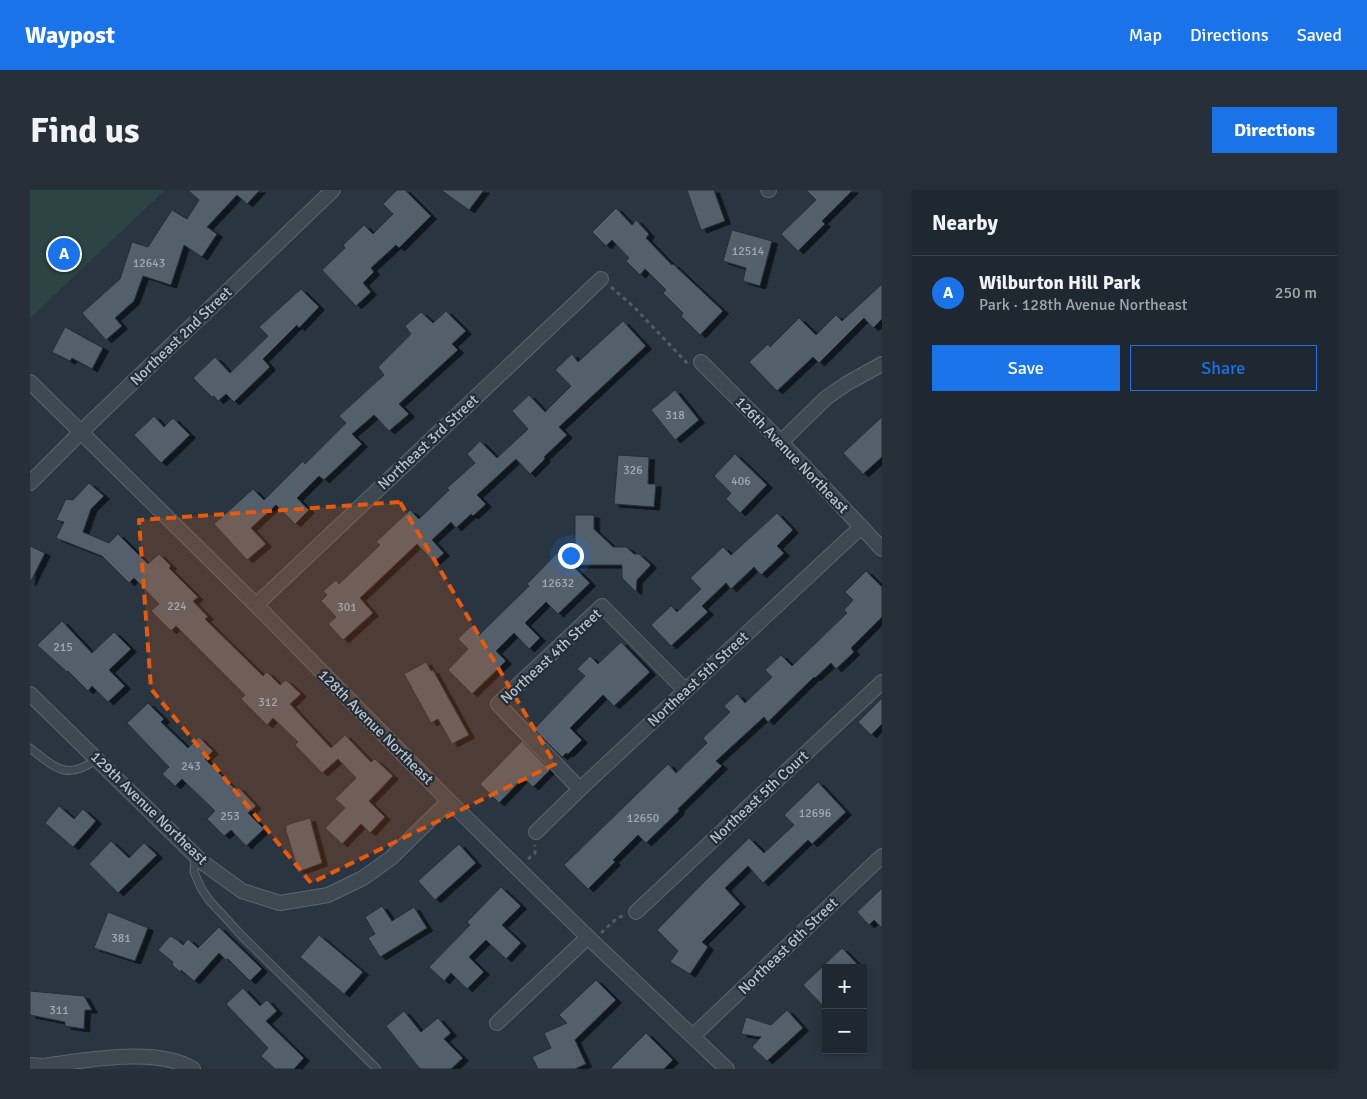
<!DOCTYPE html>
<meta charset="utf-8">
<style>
:root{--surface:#1f2831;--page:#273039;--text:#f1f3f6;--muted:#a1a6ab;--line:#3c444d;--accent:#1a73e8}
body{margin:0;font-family:Signika,sans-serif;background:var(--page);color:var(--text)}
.controls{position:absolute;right:15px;bottom:15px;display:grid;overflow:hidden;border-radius:0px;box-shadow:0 2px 8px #0003}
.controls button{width:45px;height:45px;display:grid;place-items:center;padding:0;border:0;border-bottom:1px solid var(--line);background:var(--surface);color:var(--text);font:25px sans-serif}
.you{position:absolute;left:540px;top:365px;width:18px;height:18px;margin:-12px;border:4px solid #fff;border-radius:50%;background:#1a73e8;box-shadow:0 0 0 8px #1a73e833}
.badge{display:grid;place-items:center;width:32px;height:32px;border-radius:50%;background:var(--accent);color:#fff;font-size:16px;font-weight:700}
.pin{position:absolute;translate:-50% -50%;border:2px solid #fff;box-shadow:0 1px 5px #0006}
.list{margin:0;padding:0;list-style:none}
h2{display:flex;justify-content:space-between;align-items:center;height:65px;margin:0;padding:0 20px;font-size:21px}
h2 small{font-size:16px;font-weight:400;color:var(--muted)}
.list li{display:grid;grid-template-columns:32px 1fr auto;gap:15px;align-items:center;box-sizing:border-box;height:75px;padding:0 20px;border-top:1px solid var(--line)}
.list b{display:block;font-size:19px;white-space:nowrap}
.list p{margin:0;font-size:16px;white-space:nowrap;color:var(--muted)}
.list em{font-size:16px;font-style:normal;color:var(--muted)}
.actions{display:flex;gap:10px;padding:15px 20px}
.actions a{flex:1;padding:11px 0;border:1px solid var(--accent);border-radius:0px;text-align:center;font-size:18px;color:var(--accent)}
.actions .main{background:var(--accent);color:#fff}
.map{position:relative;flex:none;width:852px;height:879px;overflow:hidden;border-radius:0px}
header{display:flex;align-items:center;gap:30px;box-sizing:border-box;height:70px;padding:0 25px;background:var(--accent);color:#fff}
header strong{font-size:24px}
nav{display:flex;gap:28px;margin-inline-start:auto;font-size:18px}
.intro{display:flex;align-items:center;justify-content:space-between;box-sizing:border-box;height:120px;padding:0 30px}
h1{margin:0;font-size:35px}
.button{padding:12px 22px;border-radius:0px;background:var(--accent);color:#fff;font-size:18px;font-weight:700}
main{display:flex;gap:30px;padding:0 30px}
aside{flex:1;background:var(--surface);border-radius:0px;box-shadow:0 2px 8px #0003}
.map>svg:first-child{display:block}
.green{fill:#2c4443}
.building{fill:#53616c;stroke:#242f38;filter:url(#shadow)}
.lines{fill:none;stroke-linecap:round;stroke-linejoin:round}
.lane-casing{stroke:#5b666e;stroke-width:9}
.street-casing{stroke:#5b666e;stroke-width:16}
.path{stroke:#4c6060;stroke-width:3;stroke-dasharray:4 4;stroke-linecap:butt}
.lane{stroke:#3d4851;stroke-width:7}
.street{stroke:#3d4851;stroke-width:14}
.marked{fill:#e8590c;fill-opacity:0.2;stroke:#e8590c;stroke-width:4;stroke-dasharray:10 6;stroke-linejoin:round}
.labels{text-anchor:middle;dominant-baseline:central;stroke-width:4.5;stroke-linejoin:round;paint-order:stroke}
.number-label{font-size:12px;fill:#a0aab3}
.street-label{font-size:15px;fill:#bac3cb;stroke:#222d37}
</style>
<header>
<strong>Waypost</strong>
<nav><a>Map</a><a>Directions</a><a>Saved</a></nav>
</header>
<div class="intro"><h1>Find us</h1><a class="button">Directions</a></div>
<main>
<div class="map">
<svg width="852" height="879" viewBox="0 0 852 879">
<defs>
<filter id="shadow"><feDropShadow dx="5.5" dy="3" stdDeviation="0" flood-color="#0009"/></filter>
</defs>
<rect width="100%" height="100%" fill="#293641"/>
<path class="green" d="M0,0H135L0,128Z"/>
<g class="building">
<path d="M158,0H230L217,14L207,5L177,37L187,44L172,67L154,55L141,95L113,86L104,111L85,128L92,136L76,150L52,123L90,89L102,52L118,57L142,20L157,29L169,10Z"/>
<path d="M367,0H375L401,26L369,58L366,55L341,78L344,82L333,93L341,102L326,116L292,80L315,58L313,55L334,35L343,44L363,24L353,14Z"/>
<path d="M411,0H454L439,20Z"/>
<path d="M657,0H684L695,31L671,40Z"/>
<path d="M776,0H823L792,31L795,34L768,61L751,44L786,10Z"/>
<path d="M586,18L602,35L606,30L619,44L616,48L642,75L643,74L693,121L670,145L651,126L653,123L633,103L636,100L615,79L610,85L596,71L599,68L582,50L576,56L562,42Z"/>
<path d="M702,40L742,51L730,96L713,91L716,78L693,71Z"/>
<path d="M852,94V129L843,138L834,128L789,173L783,167L747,201L719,172L738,154L740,157L769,128L786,145L806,125L812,131Z"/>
<path d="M271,99L289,117L269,138L267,135L233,169L240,177L204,212L196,204L188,211L184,206L182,207L163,188L185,167L200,183L238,146L229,137Z"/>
<path d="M416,121L436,141L422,154L428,160L369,214L379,224L359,241L344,225L322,244L332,254L294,290L289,286L267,308L279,320L265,334L246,315L221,338L236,354L217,370L184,334L223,299L234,310L273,271L275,274L316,233L309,226L354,185L348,177L381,144L375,136L391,122L403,133Z"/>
<path d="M593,131L616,156L529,237L537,245L514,267L515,269L500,284L486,269L447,305L456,314L443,326L441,324L426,338L421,332L402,350L414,363L404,372L387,354L330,408L343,423L313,450L298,434L306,427L291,411L297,405L293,401L306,390L309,394L350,355L346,352L380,320L389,329L419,300L417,298L445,273L437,264L450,251L467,268L498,239L482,221L499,205L515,222L541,196L525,180L542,164L548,172Z"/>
<path d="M35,137L73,158L62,179L42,168L40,171L22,162Z"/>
<path d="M645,200L669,230L645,250L621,220Z"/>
<path d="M124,226L134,237L143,228L160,245L131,273L104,245Z"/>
<path d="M852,227V267L833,284L813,263Z"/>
<path d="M705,264L737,295L710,323L696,309L701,303L684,286Z"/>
<path d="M588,265L619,267L618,294H626L624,317L584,314Z"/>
<path d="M59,293L74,306L61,319L53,342L79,353L88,344L118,374L129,364L141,376L139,378L168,407L163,411L178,427L175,429L233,486L237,482L250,495L256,490L271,504L260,514L301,558L315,545L341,572L345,569L363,586L339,611L355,627L340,643L331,634L312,654L295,638L315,618L305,609L326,588L308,569L292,583L265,555L268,552L243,528L237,535L211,509L215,505L146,436L141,441L121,421L129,414L104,388L99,393L72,366L26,348L34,332L26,330L36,309L43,310Z"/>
<path d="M747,323L763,340L747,356L754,363L731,385L724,377L701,399L696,393L672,416L678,422L641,456L621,435L641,416L647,422L671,399L660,388L693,357L701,365Z"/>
<path d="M545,325H564V339L583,357H596L604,364H609L621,375L607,390L606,402L592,388V375H542L560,393L528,424L516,412L495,433L510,448L499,459L484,443L466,461L476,471L442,504L418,480L438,459L428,449L441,436L449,445L499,396L497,394L536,354L545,358Z"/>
<path d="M0,356L15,363L0,393Z"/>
<path d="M836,381L852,397V427L821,458L824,462L806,479L801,473L785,488L784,487L738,532L734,527L686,571L692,576L648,619L649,621L616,653L608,645L583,670L585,672L558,699L534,675L638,574L646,583L677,553L673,548L700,522L694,516L707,504L715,513L742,487L735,480L751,465L762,476L817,423L814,420L823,410L815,402Z"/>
<path d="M32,431L62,463L84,442L101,459L79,480L95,496L78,512L62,496L58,501L38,481L37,482L7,455Z"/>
<path d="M591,452L620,482L584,516L573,505L540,538L552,550L538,564L536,563L532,567L504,539L555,486L547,479L560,466L568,474Z"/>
<path d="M396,472L401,481L403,480L439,545L422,554L408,529L401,533L374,484Z"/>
<path d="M852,508V534L841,545L828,532Z"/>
<path d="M118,513L134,529L131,532L158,558L169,547L183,561L175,569L206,600L208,597L226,616L218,623L234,639L216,656L201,640L194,646L177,629L185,621L152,589L145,596L132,584L139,577L97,533Z"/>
<path d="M492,551L520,580L503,597L493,588L469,613L450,594Z"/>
<path d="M788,592L816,622L782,654L778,650L733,693L718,676L695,698L710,714L672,752L678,757L660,784L640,772L648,761L627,740L675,691L719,648L734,663L764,635L754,625Z"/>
<path d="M29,616L44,629L53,619L66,631L43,657L15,633Z"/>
<path d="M280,628L292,673L273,680H268L256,641V635Z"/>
<path d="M81,651L99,668L114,653L127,665L88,703L59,674Z"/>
<path d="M429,654L446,673L405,710L388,691Z"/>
<path d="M471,697L491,716L472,735L491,753L476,769L456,750L439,767L454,782L437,799L421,783L414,791L399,777L440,735L437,732Z"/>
<path d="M852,698V738L844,730L839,735L827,722Z"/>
<path d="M352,716L362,731L384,717L397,738L350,767L338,748L345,744L335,727Z"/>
<path d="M78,722L118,738L105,771L64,758Z"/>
<path d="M189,737L232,779L220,791L198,769L196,770L189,763L164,791L151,780L150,782L142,775L143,772L128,760L140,746L146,749L153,755L158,749L168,758Z"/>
<path d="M289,745L333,782L314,804L270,767Z"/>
<path d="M812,758L831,778H796V819L773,795Z"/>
<path d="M566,790L586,810L545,850L556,874L545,879H508L502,867L521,858L514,843L537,833L529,825Z"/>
<path d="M213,798L230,816L237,810L247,821L236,831L274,868L264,879H245L231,866L238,858L196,814Z"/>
<path d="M0,801L54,806L62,820H55L54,839L35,836V832L0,825Z"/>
<path d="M757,820L773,838L737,871L722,857L731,847L711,844L716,827L741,835Z"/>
<path d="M374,821L391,842L408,828L421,843L414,849L433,868L421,879H390L356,836Z"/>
<path d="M616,843L643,870L634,879H580Z"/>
</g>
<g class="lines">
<g class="lane-casing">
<g id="lane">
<path d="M0,558C26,578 36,591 67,569"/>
<path d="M165,665L164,682L171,698L179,710L213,747L347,879"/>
</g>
</g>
<g class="street-casing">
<g id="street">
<path d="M738,0H739"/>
<path d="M671,172L751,252L852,359"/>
<path d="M0,192L226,415L419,611L562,751L697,879"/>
<path d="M751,252L796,208L816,194L852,174"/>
<path d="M0,293L51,242L303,0"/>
<path d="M226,415L571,89"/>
<path d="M0,504L172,672L212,701L250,713L298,705L333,688L361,668L419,611"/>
<path d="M550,599L468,514L572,416L655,500"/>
<path d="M506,642L550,599L831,337"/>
<path d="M606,722L852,492"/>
<path d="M467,833L558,747"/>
<path d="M663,846L852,666"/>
<path d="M0,875L12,876C53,871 126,856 163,879"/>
</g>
</g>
<g class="path">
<path d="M581,97L604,117L658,174"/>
<path d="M498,669L505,663V655"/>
<path d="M571,743L588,727L594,726"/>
</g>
<use href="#lane" class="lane"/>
<use href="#street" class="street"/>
</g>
<path class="marked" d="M370,312L525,574L281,693L121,499L109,330Z"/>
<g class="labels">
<g class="number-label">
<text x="718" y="61">12514</text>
<text x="119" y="73">12643</text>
<text x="645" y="225">318</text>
<text x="603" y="280">326</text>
<text x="711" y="291">406</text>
<text x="528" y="393">12632</text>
<text x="147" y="416">224</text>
<text x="317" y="417">301</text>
<text x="33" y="457">215</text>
<text x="238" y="512">312</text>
<text x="161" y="576">243</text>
<text x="785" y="623">12696</text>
<text x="200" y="626">253</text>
<text x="613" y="628">12650</text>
<text x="91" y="748">381</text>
<text x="29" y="820">311</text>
</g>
<g class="street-label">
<text transform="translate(151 146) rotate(-44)">Northeast 2nd Street</text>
<text transform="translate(398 252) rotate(-43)">Northeast 3rd Street</text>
<text transform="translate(762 265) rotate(46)">126th Avenue Northeast</text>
<text transform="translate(521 466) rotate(-43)">Northeast 4th Street</text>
<text transform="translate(668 489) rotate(-43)">Northeast 5th Street</text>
<text transform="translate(346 537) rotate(45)">128th Avenue Northeast</text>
<text transform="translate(729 607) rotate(-43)">Northeast 5th Court</text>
<text transform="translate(119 618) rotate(44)">129th Avenue Northeast</text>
<text transform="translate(758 756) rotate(-44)">Northeast 6th Street</text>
</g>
</g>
</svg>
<div class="controls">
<button>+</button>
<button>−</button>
</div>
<div class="you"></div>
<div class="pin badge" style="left:34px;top:64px">A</div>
</div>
<aside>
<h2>Nearby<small></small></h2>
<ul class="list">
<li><span class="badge">A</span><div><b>Wilburton Hill Park</b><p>Park · 128th Avenue Northeast</p></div><em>250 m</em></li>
</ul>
<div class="actions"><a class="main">Save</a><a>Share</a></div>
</aside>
</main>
